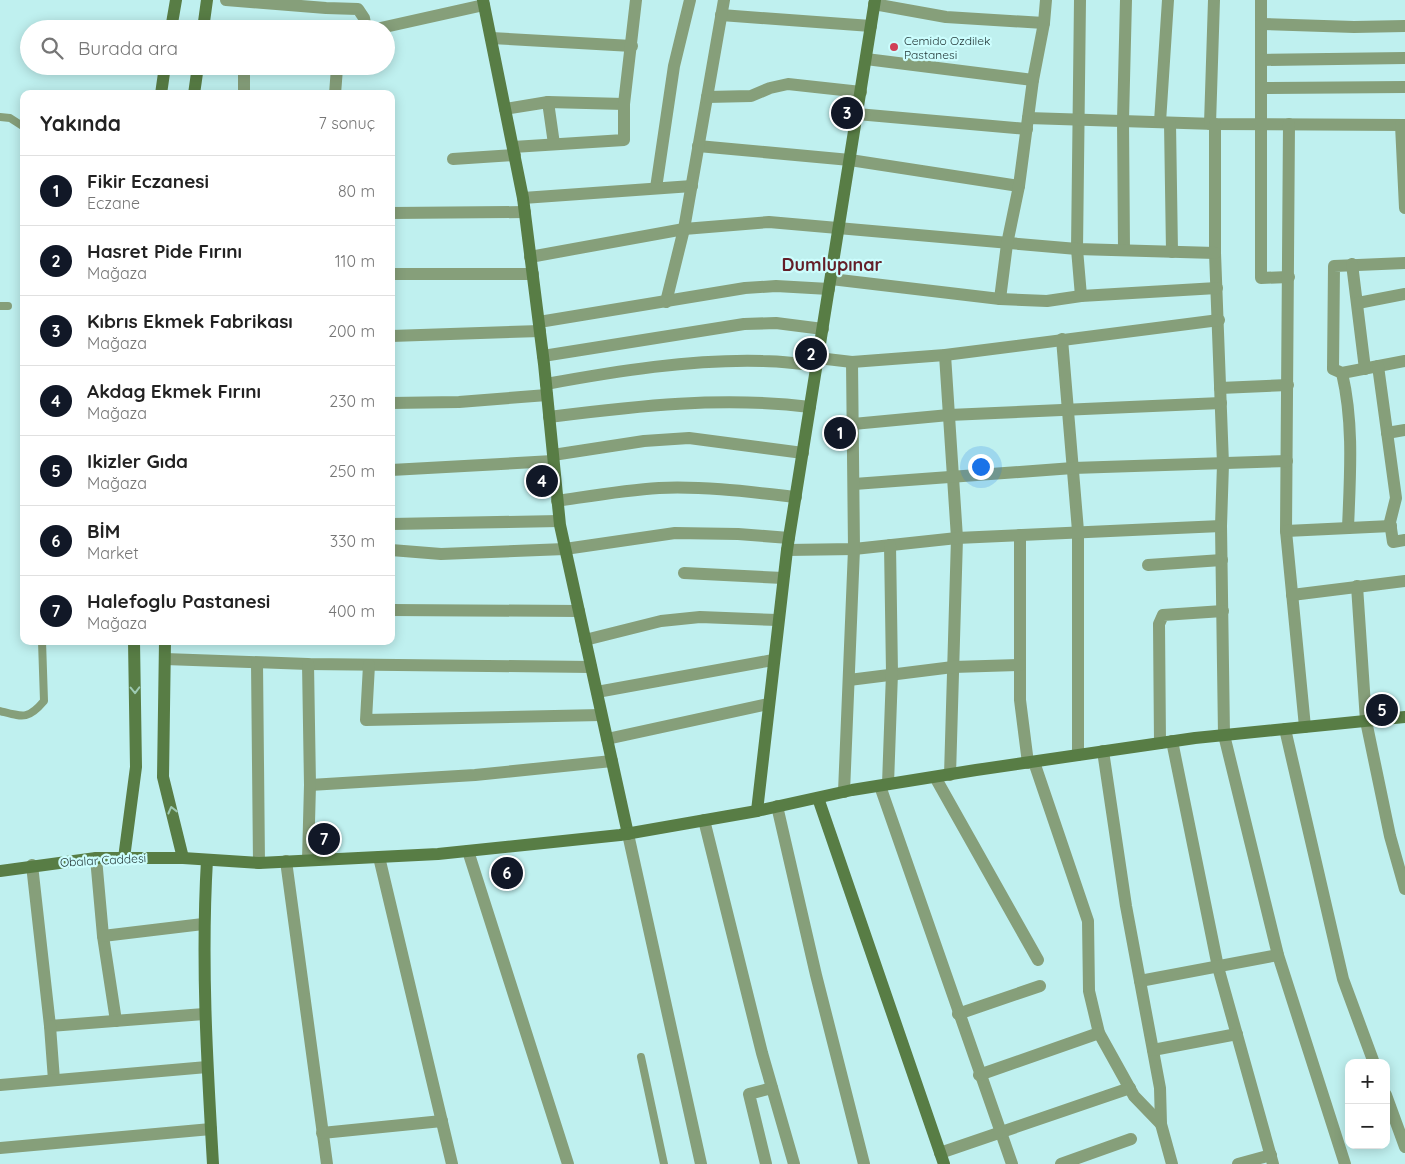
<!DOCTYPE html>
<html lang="tr">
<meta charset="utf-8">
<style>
:root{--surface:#fff;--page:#f6f6f6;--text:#222;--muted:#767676;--line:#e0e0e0;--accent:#111827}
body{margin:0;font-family:Quicksand,sans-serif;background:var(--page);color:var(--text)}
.controls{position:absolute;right:15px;bottom:15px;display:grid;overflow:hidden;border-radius:10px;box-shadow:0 2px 12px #0003}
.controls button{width:45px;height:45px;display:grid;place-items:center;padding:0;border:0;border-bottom:1px solid var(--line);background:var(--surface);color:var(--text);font:25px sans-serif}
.you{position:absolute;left:980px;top:466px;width:18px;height:18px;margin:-12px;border:4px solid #fff;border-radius:50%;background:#1a73e8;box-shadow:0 0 0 8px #1a73e833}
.badge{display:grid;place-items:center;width:32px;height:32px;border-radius:50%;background:var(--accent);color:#fff;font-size:16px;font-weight:700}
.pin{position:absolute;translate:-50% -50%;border:2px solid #fff;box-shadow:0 1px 5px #0006}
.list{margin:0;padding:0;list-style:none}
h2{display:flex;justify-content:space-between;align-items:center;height:65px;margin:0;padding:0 20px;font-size:21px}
h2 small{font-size:16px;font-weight:400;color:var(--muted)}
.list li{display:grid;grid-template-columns:32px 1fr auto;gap:15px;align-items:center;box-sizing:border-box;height:70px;padding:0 20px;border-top:1px solid var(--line)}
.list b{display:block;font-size:19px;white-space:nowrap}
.list p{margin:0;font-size:16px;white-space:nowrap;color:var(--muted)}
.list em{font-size:16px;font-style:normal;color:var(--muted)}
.icon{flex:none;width:28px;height:28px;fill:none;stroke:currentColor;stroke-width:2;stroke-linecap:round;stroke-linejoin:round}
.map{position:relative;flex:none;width:1405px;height:1164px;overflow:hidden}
.search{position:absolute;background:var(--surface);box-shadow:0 2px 12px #0003;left:20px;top:20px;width:375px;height:55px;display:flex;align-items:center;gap:12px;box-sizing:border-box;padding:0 18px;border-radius:28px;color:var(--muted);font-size:19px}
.panel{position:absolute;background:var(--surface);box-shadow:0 2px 12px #0003;left:20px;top:90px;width:375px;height:555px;border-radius:10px}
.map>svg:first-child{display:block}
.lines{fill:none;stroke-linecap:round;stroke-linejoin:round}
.lane{stroke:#869f7a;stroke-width:8}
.street{stroke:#869f7a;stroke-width:12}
.secondary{stroke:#587d45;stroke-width:12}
.oneway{stroke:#9ecab3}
.poi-dot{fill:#d04057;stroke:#ccfdfd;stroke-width:2}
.labels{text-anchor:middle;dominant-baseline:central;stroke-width:4.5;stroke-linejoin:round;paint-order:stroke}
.poi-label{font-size:12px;fill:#1e3131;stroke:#ccfdfd;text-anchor:start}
.street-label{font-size:12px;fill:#1e3131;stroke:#ccfdfd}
.district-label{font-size:18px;font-weight:bold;fill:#641e28;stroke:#ccfdfd}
</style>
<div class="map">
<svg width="1405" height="1164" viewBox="0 0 1405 1164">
<rect width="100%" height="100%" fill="#bff0ef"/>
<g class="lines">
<g class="lane">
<path d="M0,117L10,118L24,127"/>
<path d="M0,306H8"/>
<path d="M0,711C23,717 28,720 44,701L42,641"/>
<path d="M641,1057L664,1164"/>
</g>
<g class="street">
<path d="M226,0L326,8L358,9L364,18L366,29"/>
<path d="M1080,0L1077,249L1081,296"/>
<path d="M1261,0V278L1289,277"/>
<path d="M874,4L946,17L1044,23"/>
<path d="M721,15L871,26"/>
<path d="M1261,24L1354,27L1405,26"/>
<path d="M376,29L484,5"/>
<path d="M491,38L632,46"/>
<path d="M866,59L1033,80"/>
<path d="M1261,60L1405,58"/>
<path d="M310,66H344"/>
<path d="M1261,88L1405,87"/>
<path d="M244,94V66"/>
<path d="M335,94L337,68"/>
<path d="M707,97L751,96L770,88L788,84L861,92"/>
<path d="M548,102L554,144"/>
<path d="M505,109L548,102L624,104"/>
<path d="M857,114L1027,129"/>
<path d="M1028,118L1215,124L1405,125"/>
<path d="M1160,122L1168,0"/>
<path d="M1170,123L1172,252"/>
<path d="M1210,124L1214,0"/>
<path d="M1215,124V253L1223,464L1221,526L1224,735L1278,955L1345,1164"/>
<path d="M1289,124L1286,531L1305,727"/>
<path d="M1401,125L1405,208"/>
<path d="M698,146L850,160L1019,186"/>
<path d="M513,147L624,140V104L636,0"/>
<path d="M453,159L515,155"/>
<path d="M656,188L674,66L690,0"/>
<path d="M523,198L692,186"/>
<path d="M391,213L525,212"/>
<path d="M1124,250L1123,120L1126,0"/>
<path d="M530,257L684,229L769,222L1077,249L1215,253"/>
<path d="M1405,263L1334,266L1333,369L1342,373L1405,361"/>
<path d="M1352,264L1365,369"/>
<path d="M391,274H533"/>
<path d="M831,279L1000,299L1047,301L1081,296L1217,288"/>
<path d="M1000,299L1007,244L1019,186L1033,80L1044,23L1046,0"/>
<path d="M666,302L684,229L724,0"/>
<path d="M1358,303L1405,294"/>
<path d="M539,322L745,288L776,286L829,289"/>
<path d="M391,336L540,331"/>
<path d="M1062,339L1078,531V755"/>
<path d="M945,355L957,538L950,775"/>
<path d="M543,356L744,324L776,323L823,329"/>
<path d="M818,358L852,362L945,355L1219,320"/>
<path d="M1378,366L1396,498L1390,522L1393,542L1405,540"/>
<path d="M1342,373C1354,424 1350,476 1348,528"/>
<path d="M546,384C617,371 691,359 763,361C781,361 799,364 817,365"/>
<path d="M1220,388L1288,385"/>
<path d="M391,403L459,402L547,395"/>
<path d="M549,417C636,406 723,396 810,407"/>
<path d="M853,424L949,415L1221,403"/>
<path d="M1387,433L1405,430"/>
<path d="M553,455L644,441L689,438L803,453"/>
<path d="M391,470L553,461"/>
<path d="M854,484L1073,468L1287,461"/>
<path d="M557,501C591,496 625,490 659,488C705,486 751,492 796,497"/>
<path d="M391,524L559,521"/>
<path d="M1286,531L1391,526"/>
<path d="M1020,535V700L1028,763"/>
<path d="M391,550L441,554L565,549L675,533L738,534L789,538"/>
<path d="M787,550L854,549L957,538L1221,526"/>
<path d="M1148,565L1222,560"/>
<path d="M684,573L783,578"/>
<path d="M1357,586L1366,721L1390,836L1405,889"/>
<path d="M1292,595L1405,581"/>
<path d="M391,610L579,611"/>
<path d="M585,640L661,621L700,617L778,620"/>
<path d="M165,659L308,664L591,667"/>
<path d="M257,663L259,863"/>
<path d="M369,665L366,720L601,715"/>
<path d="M849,680L953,667L1020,665"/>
<path d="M597,692L773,660"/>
<path d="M1285,729L1343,979L1374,1063"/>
<path d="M607,739L768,704"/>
<path d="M1172,741L1218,967L1273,1164"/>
<path d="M1160,743L1159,624L1163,615L1223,611"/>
<path d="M1103,751L1126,906L1160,1088L1161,1124L1172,1164"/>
<path d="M1034,762L1088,921L1089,991L1099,1033L1134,1096L1161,1124"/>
<path d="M935,777L1038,960"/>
<path d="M888,784L892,673L890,545"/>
<path d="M310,785L475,775L612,761"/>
<path d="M880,786L1012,1164"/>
<path d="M844,792L854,549L852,362"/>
<path d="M777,806L816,975L864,1164"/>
<path d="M704,820L762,1053L794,1164"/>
<path d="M628,834L701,1164"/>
<path d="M468,851L568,1164"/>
<path d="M379,857L452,1164"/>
<path d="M96,858L103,936L116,1021"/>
<path d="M308,860L310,785L308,664"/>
<path d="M286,861L327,1164"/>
<path d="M32,865L50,1026L204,1014"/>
<path d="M103,936L203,924"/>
<path d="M1140,981L1278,955"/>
<path d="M958,1014L1040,986"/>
<path d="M50,1026L54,1080"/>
<path d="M1153,1050L1237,1034"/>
<path d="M979,1075L1099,1033"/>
<path d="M0,1085L207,1067"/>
<path d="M1386,1095L1405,1147"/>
<path d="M322,1133L442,1121"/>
<path d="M0,1148L211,1129"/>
<path d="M940,1153L1130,1088"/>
<path d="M766,1164L749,1094L772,1088"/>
<path d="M1061,1164L1131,1139"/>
<path d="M1238,1164L1271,1155"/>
</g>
<g class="secondary">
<path d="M483,0L523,198L544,364L560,525L628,834"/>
<path d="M171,29L176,0"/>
<path d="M203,29L207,0"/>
<path d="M161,94L165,66"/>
<path d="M194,94L198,66"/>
<path d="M165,641L163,777L183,858"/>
<path d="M818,798L944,1164"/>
<path d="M757,811L787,550L875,0"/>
<path d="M124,858L136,767L134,641"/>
<path d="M207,860C201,962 207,1062 213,1164"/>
<path d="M0,871L96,858H183L259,863L438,854L620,835L757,811L852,790L976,770L1195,738L1405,717"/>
</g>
</g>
<defs><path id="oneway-chevron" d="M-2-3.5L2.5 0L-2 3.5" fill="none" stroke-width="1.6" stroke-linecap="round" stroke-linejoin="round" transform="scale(1.25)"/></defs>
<g class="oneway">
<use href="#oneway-chevron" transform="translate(135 690) rotate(89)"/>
<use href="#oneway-chevron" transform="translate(172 810) rotate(-104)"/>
</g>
<circle class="poi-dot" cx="894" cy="47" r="5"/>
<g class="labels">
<g class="poi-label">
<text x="904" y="40">Cemido Ozdilek<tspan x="904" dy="14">Pastanesi</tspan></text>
</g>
<g class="street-label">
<text transform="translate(103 860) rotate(-3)">Obalar Caddesi</text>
</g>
<g class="district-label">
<text x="832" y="264">Dumlupınar</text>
</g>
</g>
</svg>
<div class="controls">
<button>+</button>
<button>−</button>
</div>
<div class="you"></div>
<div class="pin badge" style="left:840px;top:433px">1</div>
<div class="pin badge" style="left:811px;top:354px">2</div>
<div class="pin badge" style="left:847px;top:113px">3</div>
<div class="pin badge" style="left:542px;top:481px">4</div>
<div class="pin badge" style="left:1382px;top:710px">5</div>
<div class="pin badge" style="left:507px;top:873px">6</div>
<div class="pin badge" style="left:324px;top:839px">7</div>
<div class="search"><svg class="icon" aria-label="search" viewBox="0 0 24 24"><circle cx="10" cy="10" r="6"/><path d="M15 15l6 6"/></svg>Burada ara</div>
<section class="panel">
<h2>Yakında<small>7 sonuç</small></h2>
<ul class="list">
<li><span class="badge">1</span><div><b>Fikir Eczanesi</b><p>Eczane</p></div><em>80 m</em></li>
<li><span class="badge">2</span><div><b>Hasret Pide Fırını</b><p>Mağaza</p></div><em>110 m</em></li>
<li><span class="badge">3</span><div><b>Kıbrıs Ekmek Fabrikası</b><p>Mağaza</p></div><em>200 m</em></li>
<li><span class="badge">4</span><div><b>Akdag Ekmek Fırını</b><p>Mağaza</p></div><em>230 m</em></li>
<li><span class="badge">5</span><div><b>Ikizler Gıda</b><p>Mağaza</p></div><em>250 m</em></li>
<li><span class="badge">6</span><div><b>BİM</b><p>Market</p></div><em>330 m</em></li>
<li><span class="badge">7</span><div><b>Halefoglu Pastanesi</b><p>Mağaza</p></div><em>400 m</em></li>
</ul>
</section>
</div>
